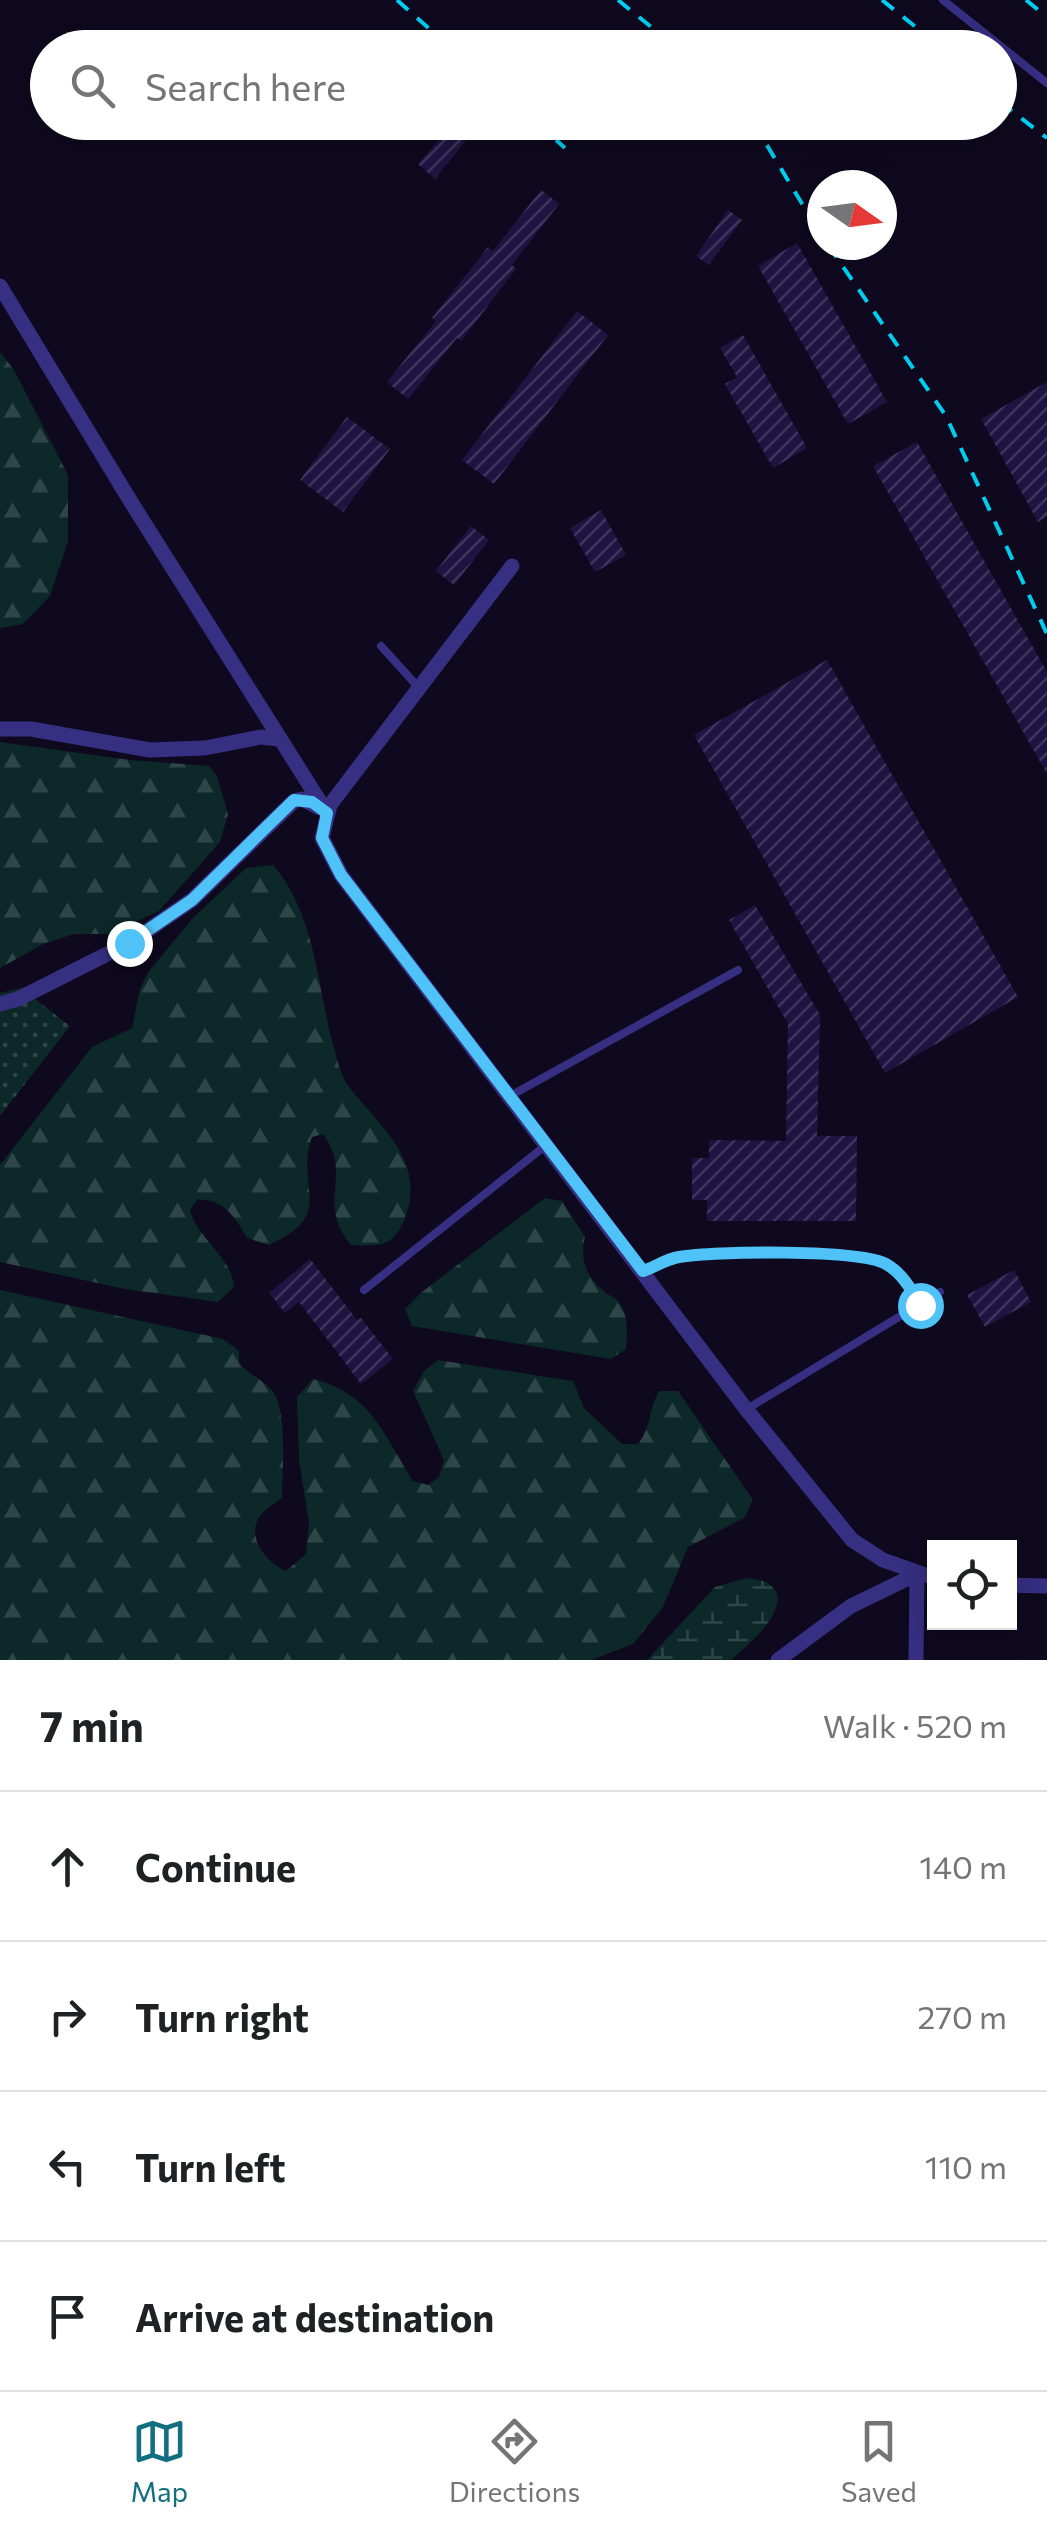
<!DOCTYPE html>
<meta charset="utf-8">
<style>
:root{--surface:#fff;--page:#f6f6f6;--text:#202124;--muted:#757577;--line:#e0e0e0;--accent:#126f80}
body{margin:0;font-family:Commissioner,sans-serif;background:var(--page);color:var(--text)}
.controls{position:absolute;right:30px;bottom:30px;display:grid;overflow:hidden;border-radius:0px;box-shadow:0 5px 25px #0003}
.controls button{width:90px;height:90px;display:grid;place-items:center;padding:0;border:0;border-bottom:2px solid var(--line);background:var(--surface);color:var(--text);font:50px sans-serif}
.compass{position:absolute;left:807px;top:170px;width:90px;height:90px;border-radius:50%;background:var(--surface);box-shadow:0 5px 25px #0003;rotate:104deg}
.stop{position:absolute;width:30px;height:30px;margin:-22px;border:8px solid #4fc3f7;border-radius:50%;background:#fff}
.stop.end{background:#4fc3f7;border-color:#fff;box-shadow:0 2px 10px #0008}
.list{margin:0;padding:0;list-style:none}
h2{display:flex;justify-content:space-between;align-items:center;height:130px;margin:0;padding:0 40px;font-size:42px}
h2 small{font-size:32px;font-weight:400;color:var(--muted)}
.list li{display:grid;grid-template-columns:65px 1fr auto;gap:30px;align-items:center;box-sizing:border-box;height:150px;padding:0 40px;border-top:2px solid var(--line)}
.list b{display:block;font-size:38px;white-space:nowrap}
.list em{font-size:32px;font-style:normal;color:var(--muted)}
.icon{flex:none;width:55px;height:55px;fill:none;stroke:currentColor;stroke-width:2;stroke-linecap:round;stroke-linejoin:round}
.map{position:relative;flex:none;width:1047px;height:1660px;overflow:hidden}
.search{position:absolute;background:var(--surface);box-shadow:0 5px 25px #0003;left:30px;right:30px;top:30px;height:110px;display:flex;align-items:center;gap:25px;box-sizing:border-box;padding:0 35px;border-radius:55px;color:var(--muted);font-size:38px}
.sheet{height:730px;background:var(--surface)}
nav{display:flex;justify-content:space-around;align-items:center;box-sizing:border-box;height:140px;border-top:2px solid var(--line);background:var(--surface);font-size:28px;color:var(--muted)}
nav a{display:grid;justify-items:center;gap:5px}
nav .on{color:var(--accent)}
.map>svg:first-child{display:block}
.forest{fill:url(#forest-firs)}
.wetland{fill:url(#wetland-marsh)}
.garden{fill:url(#garden-dots)}
.building{fill:url(#building-hatch)}
.lines{fill:none;stroke-linecap:round;stroke-linejoin:round}
.lane{stroke:#362f82;stroke-width:8}
.street{stroke:#362f82;stroke-width:15}
.rail{stroke:#00cef1;stroke-width:4;stroke-dasharray:15 12;stroke-linecap:butt}
.route{stroke:#4fc3f7;stroke-width:12}
</style>
<div class="map">
<svg width="1047" height="1660" viewBox="0 0 1047 1660">
<defs>
<pattern id="forest-firs" width="22" height="20" patternUnits="userSpaceOnUse" patternTransform="scale(2.5)"><rect width="22" height="20" fill="#0c2828"/><path d="M5 1l3.5 6h-7zM16 11l3.5 6h-7z" fill="#2e4648"/></pattern>
<pattern id="wetland-marsh" width="20" height="14" patternUnits="userSpaceOnUse" patternTransform="scale(2.5)"><rect width="20" height="14" fill="#0c2828"/><path d="M1 5h8M5 5V1M11 12h8M15 12V8" fill="none" stroke="#2e4648"/></pattern>
<pattern id="garden-dots" width="8" height="8" patternUnits="userSpaceOnUse" patternTransform="scale(2.5)"><rect width="8" height="8" fill="#0c2828"/><path d="M2 2h.1M6 6h.1" fill="none" stroke="#2e4648" stroke-width="1.8" stroke-linecap="round"/></pattern>
<pattern id="building-hatch" width="6" height="6" patternUnits="userSpaceOnUse" patternTransform="scale(2.5)"><rect width="6" height="6" fill="#1f1441"/><path d="M-1 1l2-2M0 6l6-6M5 7l2-2" fill="none" stroke="#3e355e"/></pattern>
</defs>
<rect width="100%" height="100%" fill="#0e091e"/>
<g class="forest">
<path d="M0,352L14,370L68,475V541L50,596L23,624L0,628Z"/>
<path d="M0,742L130,760L209,766L217,776L228,814L220,842L159,911L110,934H74L43,944L0,968Z"/>
<path d="M273,865C317,916 317,990 335,1052C338,1063 342,1078 349,1087C379,1126 427,1161 405,1218C393,1248 379,1246 351,1245C315,1201 354,1175 323,1134L312,1137C294,1187 338,1214 269,1245L247,1238C235,1217 223,1198 197,1200L190,1210C198,1240 232,1257 234,1287L218,1302L125,1289L0,1262V1165L92,1047L132,1028L140,989L149,971L194,917L246,868Z"/>
<path d="M545,1198L562,1201L585,1237C579,1260 587,1278 606,1293C610,1296 616,1298 619,1302C629,1315 627,1335 626,1349L611,1359L412,1326L405,1309L422,1292Z"/>
<path d="M0,1290L223,1339L239,1351V1363C248,1374 261,1379 270,1388C289,1408 282,1470 282,1498C274,1504 262,1511 258,1519C247,1540 269,1564 286,1571L306,1554L309,1523L299,1460L297,1397L313,1379C371,1393 384,1435 413,1481L428,1485L439,1477L444,1460L413,1391L424,1371L438,1360L573,1381L584,1408L622,1444H638C652,1426 648,1411 659,1391H678L753,1500L744,1518L688,1547L663,1607L633,1644L591,1660H0Z"/>
</g>
<path class="wetland" d="M746,1578C752,1579 764,1580 769,1584C798,1604 746,1647 731,1660H647L715,1587Z"/>
<path class="garden" d="M21,988L70,1026L0,1116V993Z"/>
<g class="building">
<path d="M452,124L468,138L435,179L418,164Z"/>
<path d="M541,190L559,204L512,265L516,269L461,341L457,338L408,399L387,382L436,321L432,318L488,247L493,251Z"/>
<path d="M728,210L742,220L709,265L696,256Z"/>
<path d="M797,243L887,402L848,424L758,266Z"/>
<path d="M577,311L608,335L494,484L462,460Z"/>
<path d="M743,335L807,448L773,468L725,384L737,377L720,348Z"/>
<path d="M1047,382V516L1038,522L981,419Z"/>
<path d="M347,417L390,449L343,512L300,480Z"/>
<path d="M917,442L1047,672V774L873,466Z"/>
<path d="M601,510L626,555L595,572L570,528Z"/>
<path d="M471,526L489,540L454,585L436,571Z"/>
<path d="M827,660L1018,997L885,1073L694,735Z"/>
<path d="M755,905L820,1015L817,1136H857L856,1221H707V1200H692V1158H709V1140L786,1141L788,1024L729,920Z"/>
<path d="M310,1259L357,1320L361,1318L393,1359L361,1384L299,1302L285,1313L269,1293Z"/>
<path d="M1014,1270L1031,1302L985,1327L967,1295Z"/>
</g>
<g class="lines">
<g class="lane">
<path d="M943,0L1047,83"/>
<path d="M381,646L419,688"/>
<path d="M510,1096L738,970"/>
<path d="M643,1271C654,1267 666,1260 679,1257C712,1251 859,1249 886,1264C902,1273 911,1289 920,1305"/>
<path d="M364,1290L545,1146"/>
<path d="M747,1409L940,1292"/>
</g>
<g class="street">
<path d="M0,286L131,502L327,813"/>
<path d="M512,566L330,805L322,838L341,875L746,1409L852,1540L883,1560L934,1578"/>
<path d="M0,729H31L150,750L205,748L261,737L279,739"/>
<path d="M0,1004L18,999L129,943L192,900L294,801L302,799L320,808"/>
<path d="M1010,1585L1047,1586"/>
<path d="M778,1660L851,1606L917,1574L916,1660"/>
</g>
<g class="rail">
<path d="M397,0L451,48"/>
<path d="M618,0L677,48"/>
<path d="M882,0L942,48"/>
<path d="M1026,0L1047,17"/>
<path d="M1000,102L1047,138"/>
<path d="M536,122L565,148"/>
<path d="M753,122L822,237"/>
<path d="M828,245L946,416L1047,634"/>
</g>
</g>
<g class="lines">
<path class="route" d="M129,943L192,900L294,800L312,802L327,813L322,838L341,875L643,1271C655,1267 666,1259 679,1257C713,1251 859,1249 886,1264C902,1273 911,1289 920,1305"/>
</g>
</svg>
<div class="controls">
<button><svg class="icon" aria-label="locate" viewBox="0 0 24 24"><circle cx="12" cy="12" r="6"/><path d="M12 2v4M12 18v4M2 12h4M18 12h4"/></svg></button>
</div>
<svg class="compass" viewBox="-18 -18 36 36"><path d="M0-13l5 13h-10z" fill="#e53935"/><path d="M0 13l5-13h-10z" fill="#757577"/></svg>
<div class="stop" style="left:920px;top:1305px"></div>
<div class="stop end" style="left:129px;top:943px"></div>
<div class="search"><svg class="icon" aria-label="search" viewBox="0 0 24 24"><circle cx="10" cy="10" r="6"/><path d="M15 15l6 6"/></svg>Search here</div>
</div>
<section class="sheet">
<h2>7 min<small>Walk · 520 m</small></h2>
<ul class="list">
<li><svg class="icon" aria-label="ahead" viewBox="0 0 24 24"><path d="M12 20V5M6 11l6-6 6 6"/></svg><div><b>Continue</b></div><em>140 m</em></li>
<li><svg class="icon" aria-label="right" viewBox="0 0 24 24"><path d="M7 20v-9h11M14 6l5 5-5 5"/></svg><div><b>Turn right</b></div><em>270 m</em></li>
<li><svg class="icon" aria-label="left" viewBox="0 0 24 24"><path d="M17 20v-9H6M10 6l-5 5 5 5"/></svg><div><b>Turn left</b></div><em>110 m</em></li>
<li><svg class="icon" aria-label="arrive" viewBox="0 0 24 24"><path d="M6 21V4h12l-3 4 3 4H6"/></svg><div><b>Arrive at destination</b></div></li>
</ul>
</section>
<nav>
<a class="on"><svg class="icon" aria-label="map" viewBox="0 0 24 24"><path d="M3 6l6-2 6 2 6-2v14l-6 2-6-2-6 2zM9 4v14M15 6v14"/></svg>Map</a>
<a><svg class="icon" aria-label="directions" viewBox="0 0 24 24"><path d="M12 3l9 9-9 9-9-9zM9 14v-3h6M13 9l2 2-2 2"/></svg>Directions</a>
<a><svg class="icon" aria-label="saved" viewBox="0 0 24 24"><path d="M7 4h10v16l-5-4-5 4z"/></svg>Saved</a>
</nav>
